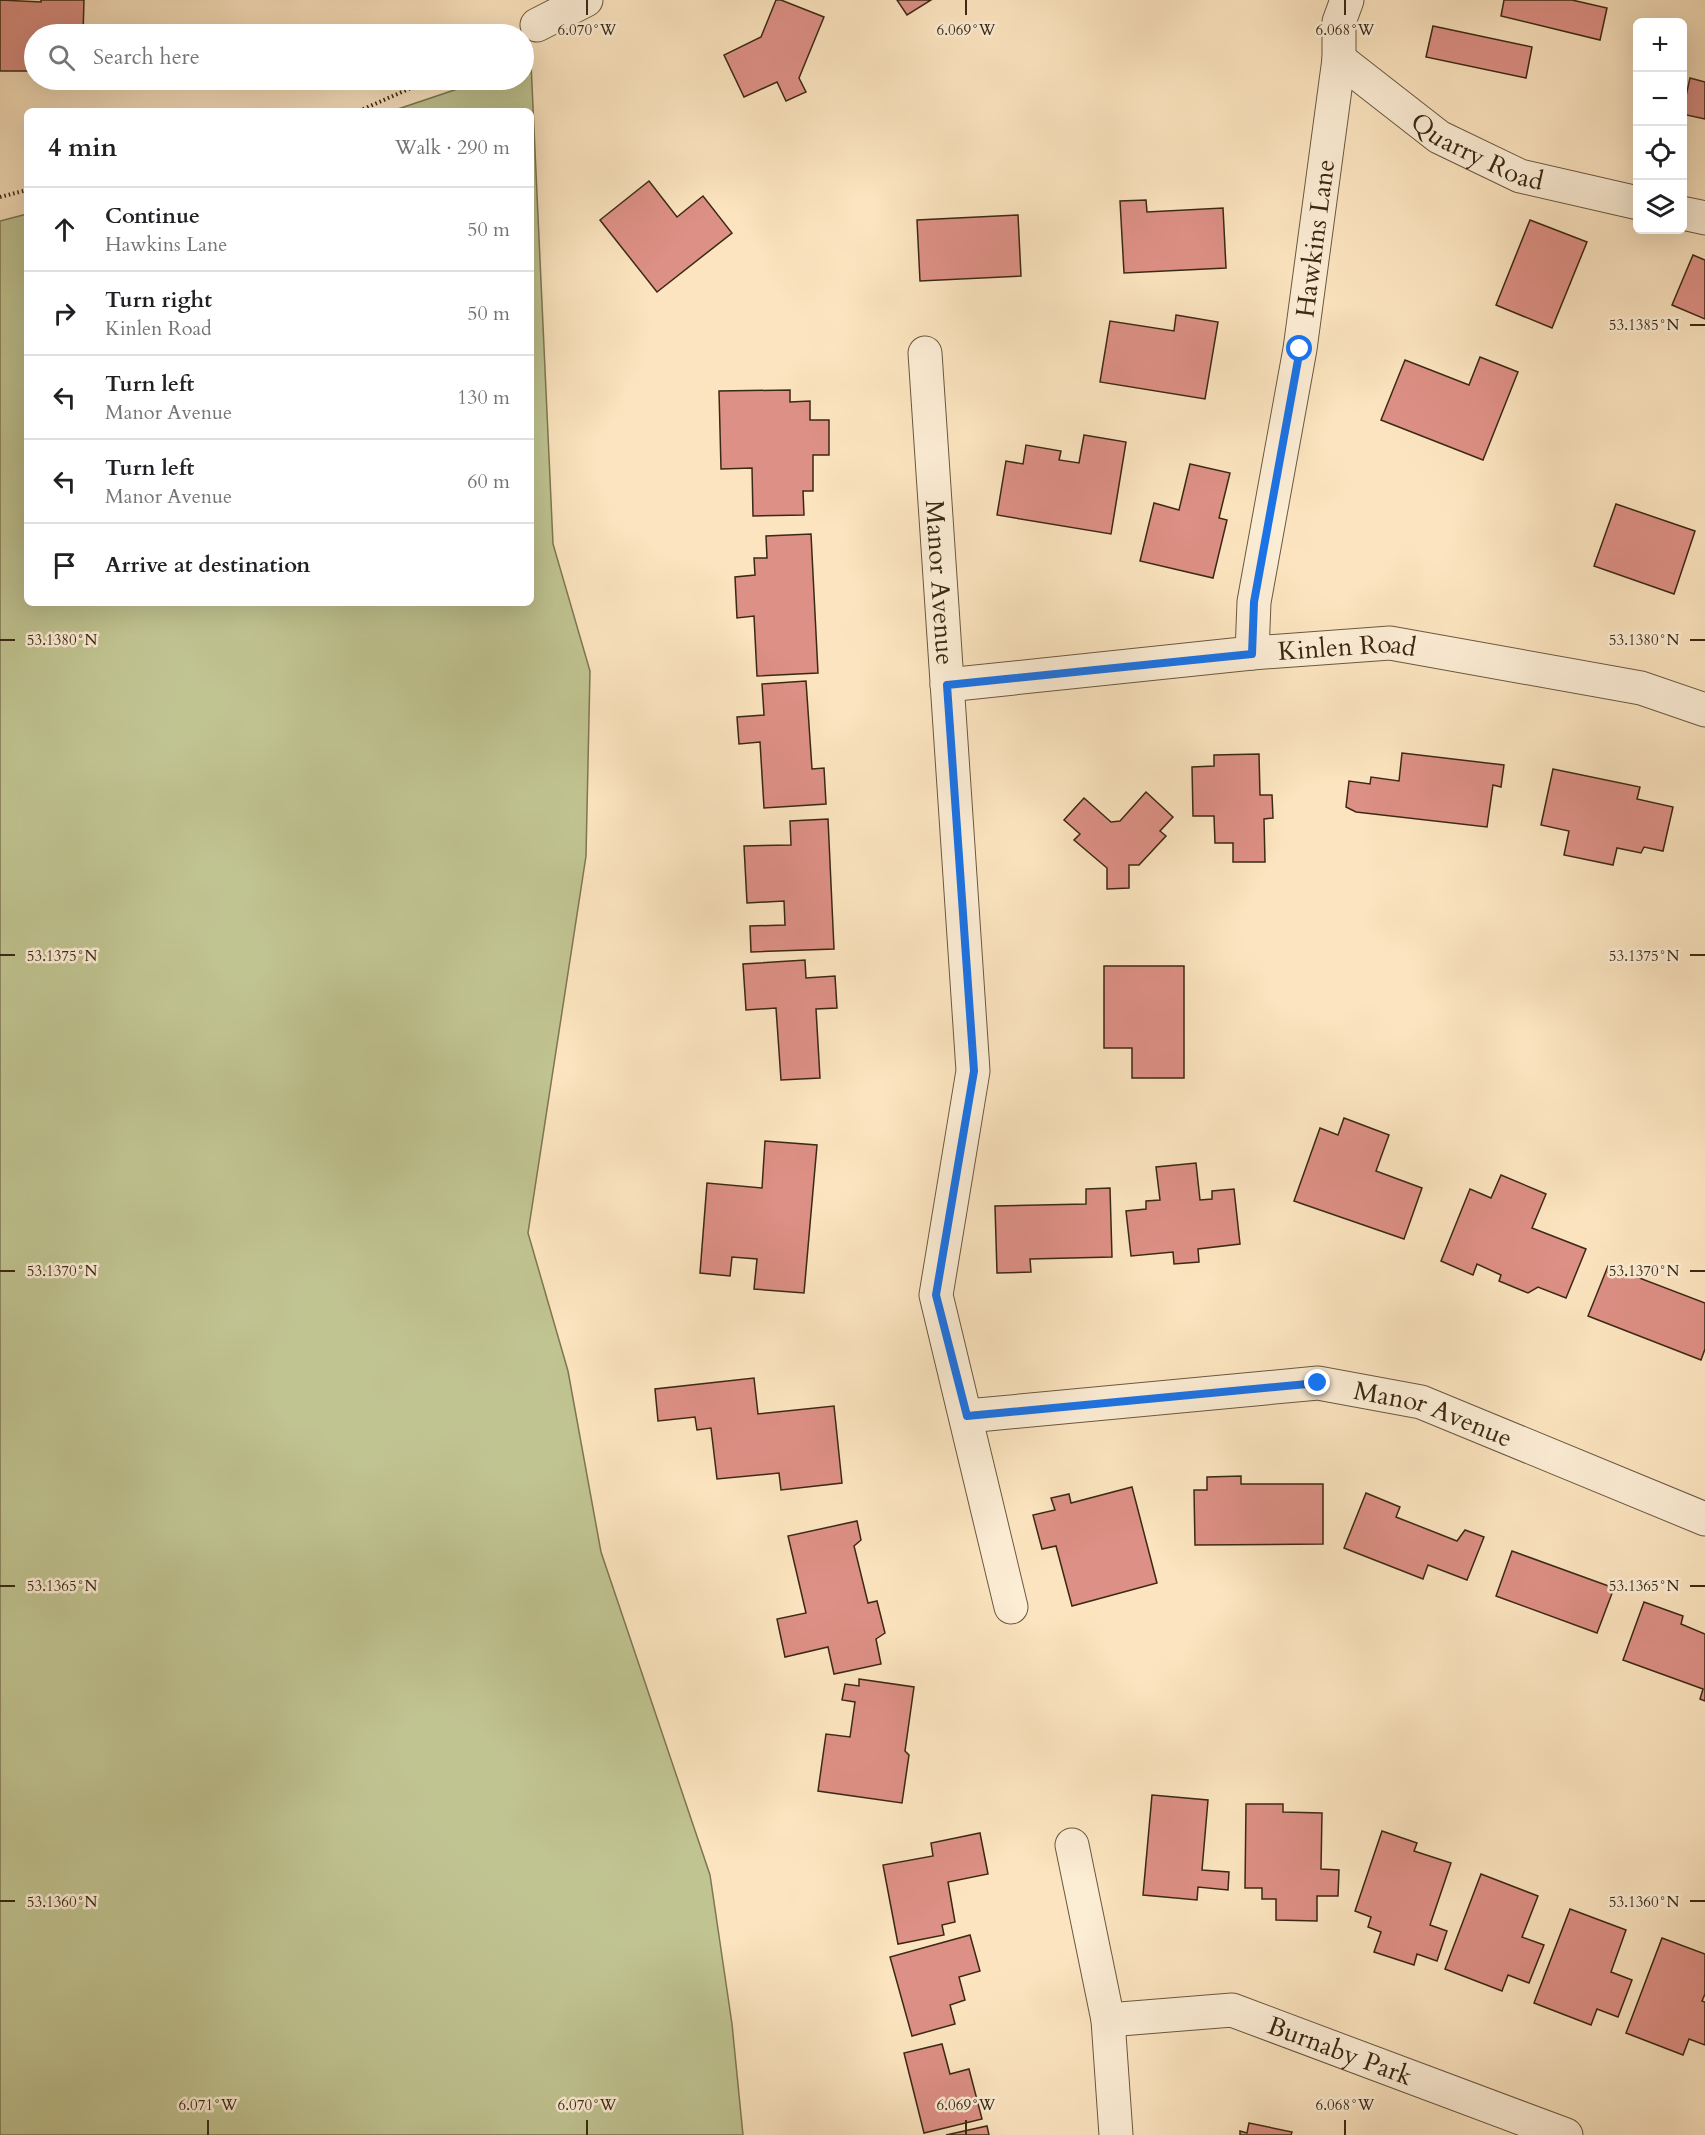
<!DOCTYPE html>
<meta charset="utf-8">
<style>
:root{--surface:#fff;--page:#f2f2f2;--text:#202124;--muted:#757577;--line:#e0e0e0}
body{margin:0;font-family:Cardo,serif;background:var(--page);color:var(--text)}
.controls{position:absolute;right:18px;top:18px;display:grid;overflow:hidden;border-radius:9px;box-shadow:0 6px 24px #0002}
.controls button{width:54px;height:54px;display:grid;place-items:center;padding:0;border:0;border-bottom:2px solid var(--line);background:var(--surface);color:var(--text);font:30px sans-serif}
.stop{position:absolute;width:18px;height:18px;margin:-14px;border:4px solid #1a73e8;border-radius:50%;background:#fff}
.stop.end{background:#1a73e8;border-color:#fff;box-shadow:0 2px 6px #0008}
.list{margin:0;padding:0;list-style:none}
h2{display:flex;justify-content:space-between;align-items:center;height:78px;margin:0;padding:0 24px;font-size:26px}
h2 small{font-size:20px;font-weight:400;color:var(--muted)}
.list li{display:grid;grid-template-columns:39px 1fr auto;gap:18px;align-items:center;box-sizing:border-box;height:84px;padding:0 24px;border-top:2px solid var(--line)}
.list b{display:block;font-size:22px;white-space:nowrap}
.list p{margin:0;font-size:20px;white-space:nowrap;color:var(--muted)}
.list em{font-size:20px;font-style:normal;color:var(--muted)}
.icon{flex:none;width:33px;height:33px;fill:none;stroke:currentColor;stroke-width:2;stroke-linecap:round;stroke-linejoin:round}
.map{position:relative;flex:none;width:1705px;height:2135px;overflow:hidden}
.search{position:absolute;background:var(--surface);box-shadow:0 6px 24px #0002;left:24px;top:24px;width:510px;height:66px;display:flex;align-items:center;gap:15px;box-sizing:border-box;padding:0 21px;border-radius:33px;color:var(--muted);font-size:22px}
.panel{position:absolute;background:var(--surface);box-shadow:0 6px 24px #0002;left:24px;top:108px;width:510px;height:498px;border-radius:9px}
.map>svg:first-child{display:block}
.green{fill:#c0c491;stroke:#7e7652;stroke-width:1.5}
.building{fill:#dd9085;stroke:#3b2914;stroke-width:1.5}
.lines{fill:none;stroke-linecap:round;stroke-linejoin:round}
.minor-casing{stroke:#6b583f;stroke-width:35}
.path{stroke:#3b2914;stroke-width:4;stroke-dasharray:1.5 3;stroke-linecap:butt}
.minor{stroke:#fcedd5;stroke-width:33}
.route{stroke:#1a73e8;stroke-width:8}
.ticks{fill:none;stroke:#3b2914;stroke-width:2}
.labels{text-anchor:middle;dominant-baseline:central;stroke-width:5;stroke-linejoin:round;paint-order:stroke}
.street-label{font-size:26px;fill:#3b2914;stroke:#fcedd5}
.ticks-label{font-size:15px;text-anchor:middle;fill:#3b2914;stroke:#fcedd5;stroke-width:5;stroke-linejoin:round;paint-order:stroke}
</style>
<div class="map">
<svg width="1705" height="2135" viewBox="0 0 1705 2135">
<rect width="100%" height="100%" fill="#fbe4bf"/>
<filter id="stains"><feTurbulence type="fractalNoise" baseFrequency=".00333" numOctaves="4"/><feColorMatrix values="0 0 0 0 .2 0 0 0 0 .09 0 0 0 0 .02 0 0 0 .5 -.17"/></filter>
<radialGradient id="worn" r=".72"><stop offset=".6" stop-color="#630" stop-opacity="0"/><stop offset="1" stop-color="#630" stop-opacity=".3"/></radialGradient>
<path class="green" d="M531,63L553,544L590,671L586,856L528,1233L568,1371L601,1552L710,1875L732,2024L743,2135H0V221L27,214V603H531V111H392L484,80H524V66Z"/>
<g class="building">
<path d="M0,0L41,2V0H84L83,34H34V71H0Z"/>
<path d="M776,0H781L824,17L799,78L806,92L786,101L777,82L744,97L724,55L761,37Z"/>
<path d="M897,0H931L907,15Z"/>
<path d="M1504,0H1572L1607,8L1600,40L1501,16Z"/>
<path d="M1433,26L1532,47L1526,78L1426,57Z"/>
<path d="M1690,78L1705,82V119L1682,114Z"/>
<path d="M649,181L677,217L703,196L732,233L657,292L600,220Z"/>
<path d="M1146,200L1147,212L1223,208L1226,268L1124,273L1120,201Z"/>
<path d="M1018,215L1021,276L920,281L917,220Z"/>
<path d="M1530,220L1587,242L1552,328L1496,305Z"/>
<path d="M1693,255L1705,260V319L1672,305Z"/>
<path d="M1176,315L1218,322L1205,399L1100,382L1110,321L1174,331Z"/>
<path d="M1480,357L1518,372L1483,460L1381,420L1405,360L1469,385Z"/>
<path d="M790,390V402L810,401V420H829V455H813V491H803L804,515L753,516L752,468L721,469L719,391Z"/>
<path d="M1084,435L1126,442L1111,534L997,515L1006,461L1023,464L1026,445L1061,451L1059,460L1079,463Z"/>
<path d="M1190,464L1230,473L1219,518L1227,520L1213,578L1140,561L1154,503L1179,510Z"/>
<path d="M1616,504L1695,531L1674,594L1594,566Z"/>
<path d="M811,534L818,673L757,676L754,616L737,618L735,577L755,575L754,558H767L766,536Z"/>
<path d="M806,681L812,769L824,768L826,804L764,808L760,742L739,744L737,717L764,715L762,684Z"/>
<path d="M1402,753L1504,765L1501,787L1493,785L1487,827L1356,812L1346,807L1349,781L1370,784L1371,777L1399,781Z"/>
<path d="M1259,754L1260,795H1272L1273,818L1264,819L1265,862H1233V843H1215L1214,816H1193L1192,767L1214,766V755Z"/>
<path d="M1553,769L1640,787L1637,799L1673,807L1663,851L1644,847L1641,853L1617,848L1613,865L1564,855L1569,831L1541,825Z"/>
<path d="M1146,792L1173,817L1160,831L1166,836L1139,865H1129V888L1107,889V868L1074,840L1080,834L1064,820L1084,798L1111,822L1120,821Z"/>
<path d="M828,819L834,949L751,952L750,926L785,925L784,901L747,903L744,846L791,845L790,821Z"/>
<path d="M805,960L806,978L835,976L837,1008L816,1009L820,1078L781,1080L776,1008L746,1010L743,964Z"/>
<path d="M1104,966H1184V1078H1132V1048H1104Z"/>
<path d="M1344,1118L1389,1135L1376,1171L1422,1188L1404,1239L1294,1201L1320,1128L1338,1135Z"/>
<path d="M765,1141L817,1145L804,1293L754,1289L757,1259L732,1257L730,1276L700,1273L707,1183L762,1188Z"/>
<path d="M1196,1163L1200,1200L1212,1199V1191L1234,1189L1240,1244L1198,1249L1199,1262L1174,1264L1173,1252L1131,1256L1126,1211L1146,1209V1201L1160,1200L1156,1167Z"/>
<path d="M1501,1175L1546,1194L1532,1228L1586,1249L1566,1298L1538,1287L1528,1293L1499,1281L1501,1275L1477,1264L1473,1275L1441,1261L1470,1189L1491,1198Z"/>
<path d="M1110,1188L1112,1257L1030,1259L1031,1272L997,1273L995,1206L1086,1204V1189Z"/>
<path d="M1608,1266L1705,1303V1349L1701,1360L1588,1316Z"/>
<path d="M754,1378L758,1414L834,1406L842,1483L781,1490L779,1473L717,1479L711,1428L697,1430L695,1417L658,1421L655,1389Z"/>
<path d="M1241,1476V1484H1323V1544L1195,1545L1194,1490H1207V1477Z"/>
<path d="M1132,1487L1157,1583L1072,1606L1056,1546L1042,1549L1033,1515L1055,1510L1051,1498L1069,1494L1071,1503Z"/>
<path d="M1366,1493L1400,1507L1396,1517L1457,1541L1465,1530L1484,1537L1467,1580L1428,1565L1423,1579L1344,1548Z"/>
<path d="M857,1521L861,1540L854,1546L868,1603L877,1601L885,1633L876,1639L881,1664L834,1674L828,1647L785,1657L777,1619L806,1613L788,1536Z"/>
<path d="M1512,1551L1614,1588L1597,1633L1496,1596Z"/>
<path d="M1644,1602L1683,1616L1681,1624L1705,1634V1701L1700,1699L1703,1689L1623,1660Z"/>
<path d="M859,1679L914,1687L905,1751L909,1755L902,1803L818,1791L826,1734L850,1737L855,1702L842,1700L845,1684L859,1686Z"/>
<path d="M1152,1795L1208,1800L1202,1870L1229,1872L1228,1890L1198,1887L1197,1900L1143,1895Z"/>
<path d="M1246,1804H1283V1812L1322,1813L1321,1869L1339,1870L1338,1896H1317V1921L1276,1920V1899H1262V1888H1245Z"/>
<path d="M1382,1831L1417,1843L1414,1851L1451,1863L1430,1925L1447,1931L1437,1961L1417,1954L1414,1965L1374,1952L1381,1932L1368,1927L1371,1917L1355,1911Z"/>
<path d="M980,1833L988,1874L948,1882L955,1922L942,1925L944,1935L898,1944L883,1865L933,1856L931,1843Z"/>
<path d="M1481,1874L1538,1896L1522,1937L1544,1945L1529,1983L1508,1975L1502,1991L1445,1969Z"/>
<path d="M1570,1909L1626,1930L1611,1972L1632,1980L1618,2017L1597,2009L1591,2025L1534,2003Z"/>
<path d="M970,1935L980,1971L959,1977L965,2000L950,2005L955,2024L912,2036L890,1957Z"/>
<path d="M1662,1938L1705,1954V1994L1702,2001L1705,2002V2045L1689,2039L1683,2055L1626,2033Z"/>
<path d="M942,2044L950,2074L969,2069L982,2119L924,2133L904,2053Z"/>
<path d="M1249,2123L1292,2132L1291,2135H1240V2131L1247,2133Z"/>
<path d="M987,2126L989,2135H946Z"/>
</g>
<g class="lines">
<g class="minor-casing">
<g id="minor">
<path d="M537,25L586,0"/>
<path id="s1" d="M1339,59L1439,137L1520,176L1638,203"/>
<path d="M1682,213L1705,218"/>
<path id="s2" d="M925,353L973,1071L936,1295L1011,1607"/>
<path id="s3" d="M1252,653L1254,602L1300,349L1339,59V22L1347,0"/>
<path id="s4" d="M947,685L1252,653L1390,643L1641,688L1705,710"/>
<path id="s5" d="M967,1416L1318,1383L1421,1402L1705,1519"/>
<path d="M1072,1845L1108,2020L1116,2135"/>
<path id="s6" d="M1108,2020L1232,2010L1566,2135"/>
</g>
</g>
<g class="path">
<path d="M359,111L429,80"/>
<path d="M0,197L27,190"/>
</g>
<use href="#minor" class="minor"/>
</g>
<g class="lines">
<path class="route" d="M1300,349L1254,602L1252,654L947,685L974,1071L936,1295L967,1416L1318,1383"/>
</g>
<path class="ticks" d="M587,0V15M966,0V15M1345,0V15M1690,325H1705M0,640H15M1690,640H1705M0,955H15M1690,955H1705M0,1271H15M1690,1271H1705M0,1586H15M1690,1586H1705M0,1901H15M1690,1901H1705M208,2120V2135M587,2120V2135M966,2120V2135M1345,2120V2135"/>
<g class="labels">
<g class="street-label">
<text stroke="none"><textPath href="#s1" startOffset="168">Quarry Road</textPath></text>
<text stroke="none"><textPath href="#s3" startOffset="420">Hawkins Lane</textPath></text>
<text stroke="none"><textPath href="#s2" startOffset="230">Manor Avenue</textPath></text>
<text stroke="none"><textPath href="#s4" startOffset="402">Kinlen Road</textPath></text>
<text stroke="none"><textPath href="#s5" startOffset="472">Manor Avenue</textPath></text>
<text stroke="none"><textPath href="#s6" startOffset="240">Burnaby Park</textPath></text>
</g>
</g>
<g class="ticks-label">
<text x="587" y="35">6.070°W</text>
<text x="966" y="35">6.069°W</text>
<text x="1345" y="35">6.068°W</text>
<text x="1644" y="330">53.1385°N</text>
<text x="62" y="645">53.1380°N</text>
<text x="1644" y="645">53.1380°N</text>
<text x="62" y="961">53.1375°N</text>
<text x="1644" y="961">53.1375°N</text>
<text x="62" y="1276">53.1370°N</text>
<text x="1644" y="1276">53.1370°N</text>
<text x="62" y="1591">53.1365°N</text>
<text x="1644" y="1591">53.1365°N</text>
<text x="62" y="1907">53.1360°N</text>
<text x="1644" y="1907">53.1360°N</text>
<text x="208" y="2110">6.071°W</text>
<text x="587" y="2110">6.070°W</text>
<text x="966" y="2110">6.069°W</text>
<text x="1345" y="2110">6.068°W</text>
</g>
<rect width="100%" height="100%" filter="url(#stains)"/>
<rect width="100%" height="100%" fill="url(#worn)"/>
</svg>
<div class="controls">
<button>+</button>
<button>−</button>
<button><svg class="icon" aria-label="locate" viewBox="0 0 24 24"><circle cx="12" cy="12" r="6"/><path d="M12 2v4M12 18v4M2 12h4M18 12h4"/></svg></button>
<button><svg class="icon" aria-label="layers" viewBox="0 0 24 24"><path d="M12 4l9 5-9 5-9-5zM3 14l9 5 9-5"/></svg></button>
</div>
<div class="stop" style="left:1300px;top:349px"></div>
<div class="stop end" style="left:1318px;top:1383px"></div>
<div class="search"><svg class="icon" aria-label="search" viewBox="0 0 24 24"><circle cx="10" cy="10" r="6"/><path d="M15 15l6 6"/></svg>Search here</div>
<section class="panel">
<h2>4 min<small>Walk · 290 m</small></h2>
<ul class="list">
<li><svg class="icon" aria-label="ahead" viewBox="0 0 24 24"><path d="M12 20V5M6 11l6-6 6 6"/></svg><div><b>Continue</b><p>Hawkins Lane</p></div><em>50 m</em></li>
<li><svg class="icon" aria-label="right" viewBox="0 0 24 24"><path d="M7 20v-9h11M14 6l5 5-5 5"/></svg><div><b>Turn right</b><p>Kinlen Road</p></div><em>50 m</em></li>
<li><svg class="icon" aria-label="left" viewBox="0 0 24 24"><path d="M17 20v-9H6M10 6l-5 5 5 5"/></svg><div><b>Turn left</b><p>Manor Avenue</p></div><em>130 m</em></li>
<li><svg class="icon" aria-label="left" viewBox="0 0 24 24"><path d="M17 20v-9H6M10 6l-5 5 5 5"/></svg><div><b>Turn left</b><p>Manor Avenue</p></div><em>60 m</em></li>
<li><svg class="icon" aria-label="arrive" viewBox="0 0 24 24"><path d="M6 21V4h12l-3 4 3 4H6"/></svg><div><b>Arrive at destination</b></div></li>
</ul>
</section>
</div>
